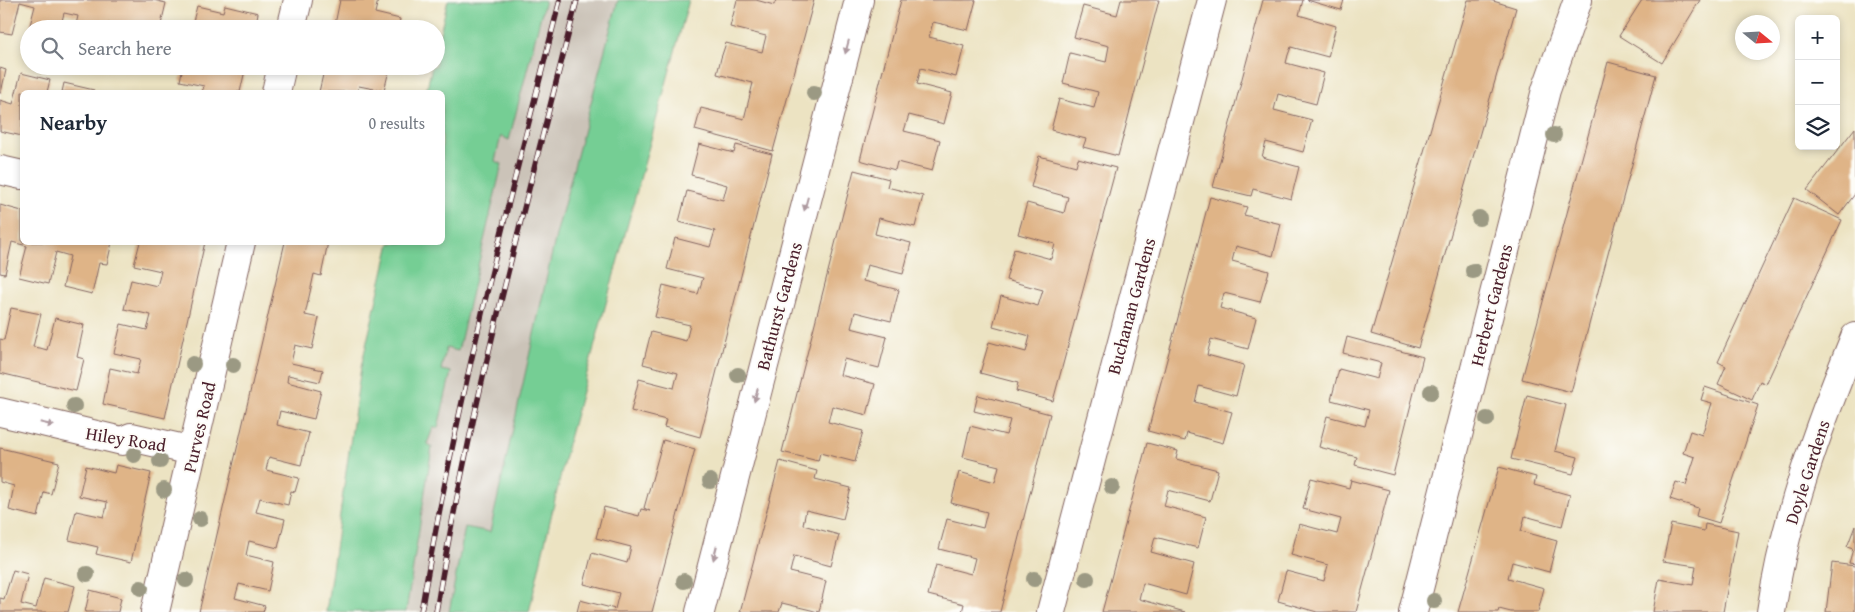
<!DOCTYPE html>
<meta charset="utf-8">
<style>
:root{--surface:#fff;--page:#f2f2f3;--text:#1f2937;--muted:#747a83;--line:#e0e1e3}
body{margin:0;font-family:"Gentium Book Plus",serif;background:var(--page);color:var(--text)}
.controls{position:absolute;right:15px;top:15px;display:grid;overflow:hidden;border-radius:8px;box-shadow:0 2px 8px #0003}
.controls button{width:45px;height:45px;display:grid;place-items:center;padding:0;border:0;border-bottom:1px solid var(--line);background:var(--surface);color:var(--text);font:25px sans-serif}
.compass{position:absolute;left:1735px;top:15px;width:45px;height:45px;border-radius:50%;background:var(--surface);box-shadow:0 2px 8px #0003;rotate:108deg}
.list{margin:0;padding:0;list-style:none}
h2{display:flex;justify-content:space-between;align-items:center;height:65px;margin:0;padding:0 20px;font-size:21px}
h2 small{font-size:16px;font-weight:400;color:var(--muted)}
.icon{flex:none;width:28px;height:28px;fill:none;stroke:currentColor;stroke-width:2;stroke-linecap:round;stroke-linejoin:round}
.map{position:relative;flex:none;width:1855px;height:612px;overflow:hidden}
.search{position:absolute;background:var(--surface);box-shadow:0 2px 8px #0003;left:20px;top:20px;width:425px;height:55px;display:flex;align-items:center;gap:12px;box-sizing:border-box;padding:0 18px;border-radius:28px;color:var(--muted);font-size:19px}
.panel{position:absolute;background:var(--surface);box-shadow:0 2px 8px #0003;left:20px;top:90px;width:425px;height:155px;border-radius:8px}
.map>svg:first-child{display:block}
.industrial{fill:#cbc3b8}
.green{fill:#75ce94;stroke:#607660}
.building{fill:#dfb487}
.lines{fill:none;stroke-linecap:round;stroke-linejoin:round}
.minor-casing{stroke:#836460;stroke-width:30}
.minor{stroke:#fff;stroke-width:28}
.rail-casing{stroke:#4a1f2b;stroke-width:5.5}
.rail{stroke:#fdfcf7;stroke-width:4;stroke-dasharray:11;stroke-linecap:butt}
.tree{fill:#9b9983}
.oneway{fill:#ae9aa0}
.labels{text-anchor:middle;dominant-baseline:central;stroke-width:4;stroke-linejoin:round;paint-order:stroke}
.street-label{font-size:18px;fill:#4a1f2b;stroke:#fdfcf7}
</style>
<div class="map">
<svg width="1855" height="612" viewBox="0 0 1855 612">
<rect width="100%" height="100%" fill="#fdfcf7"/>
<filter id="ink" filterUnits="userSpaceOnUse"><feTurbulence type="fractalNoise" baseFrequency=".02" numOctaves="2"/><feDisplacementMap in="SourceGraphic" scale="10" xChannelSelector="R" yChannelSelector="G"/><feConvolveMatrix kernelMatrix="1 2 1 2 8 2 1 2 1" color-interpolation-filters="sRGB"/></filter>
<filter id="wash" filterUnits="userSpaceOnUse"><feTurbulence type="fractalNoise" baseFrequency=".0096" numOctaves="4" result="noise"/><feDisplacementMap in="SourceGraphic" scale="20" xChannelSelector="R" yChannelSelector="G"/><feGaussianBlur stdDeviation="1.12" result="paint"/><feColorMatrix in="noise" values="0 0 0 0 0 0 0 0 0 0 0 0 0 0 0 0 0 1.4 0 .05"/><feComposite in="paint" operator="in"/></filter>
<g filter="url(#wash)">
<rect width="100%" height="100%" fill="#ece3c2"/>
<path class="industrial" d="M448,0H689L569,439L529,612H326L361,367L390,243L442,242V92H426L432,66H436V49Z"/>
<g class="green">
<path d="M448,0H545L509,140L501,136L495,161L502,164L458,351L446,348L441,370L451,372L438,428H433L427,444L432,447L406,612H326L361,367L390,243L442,242V92H426L432,66H436V49Z"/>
<path d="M618,0H689L569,439L529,612H449L465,527L490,532L556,235Z"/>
</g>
<g id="blocks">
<g class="building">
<path d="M0,0H153L166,3L160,29H121L122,26L108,23L106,29H75L78,16L64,13L60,29H29L35,6L20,2L12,34L0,32Z"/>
<path d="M340,0H378L375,13L400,19L398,29H334Z"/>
<path d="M737,0H756L774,5L776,0H814L773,151L695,130L701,108L744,119L753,83L717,74L721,58L726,43L762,52L766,36L730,27Z"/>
<path d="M901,0H976L968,30L933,22L929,37L964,46L956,77L921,68L917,84L952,93L944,124L909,115L904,131L940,140L932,171L897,162L895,170L860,160Z"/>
<path d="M1121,0H1159L1118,156L1083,147L1086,139L1051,130L1059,99L1094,108L1098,92L1063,83L1070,53L1106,62L1109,46L1074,37L1083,6L1117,15Z"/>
<path d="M1263,0H1303L1299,15L1336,26L1328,57L1291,47L1288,55L1286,63L1324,73L1316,104L1278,94L1274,110L1312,120L1303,152L1266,142L1262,157L1299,167L1291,199L1253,189L1251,196L1213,187Z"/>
<path d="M1307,0H1344L1341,10Z"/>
<path d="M1468,0H1490L1516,8L1418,348L1371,334Z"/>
<path d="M1642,0H1700L1662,63L1619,36Z"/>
<path d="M225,5L258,13L255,29H191L197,6L223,12Z"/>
<path d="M1608,62L1656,75L1571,392L1522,379Z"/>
<path d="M183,66H246L240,92H202L204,86L180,81Z"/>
<path d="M325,66H390L384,91L359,86L357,92H319Z"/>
<path d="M0,68L6,70L1,93H0Z"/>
<path d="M21,73L50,80L47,92H22V136L0,131V100L13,104Z"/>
<path d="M64,83L94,90L93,92H62Z"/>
<path d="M1855,128V194L1839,215L1807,190Z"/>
<path d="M699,144L734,153L736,145L772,154L700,437L664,427L666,420L631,411L639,379L674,388L676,380L678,373L643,364L651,332L686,341L690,325L655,317L663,285L698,294L703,278L667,269L675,238L710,247L715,231L679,222L687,191L723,200L727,185L691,175Z"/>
<path d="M1039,156L1076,166L1078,158L1116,168L1053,401L1016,391L1018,383L980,373L989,342L1026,352L1030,336L993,326L1001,296L1038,306L1043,290L1006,280L1014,249L1051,259L1055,244L1018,234L1027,203L1064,213L1068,197L1031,187Z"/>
<path d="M854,170L889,179L887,187L923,196L915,227L879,218L875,234L911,243L903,274L867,265L863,281L899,290L891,321L855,312L851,328L887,337L879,368L844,359L840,375L875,384L867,415L832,406L828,422L863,431L855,462L820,453L818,461L782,452Z"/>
<path d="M1210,197L1247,207L1244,215L1281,224L1273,256L1236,246L1232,261L1269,271L1260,302L1224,293L1220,308L1256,318L1248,349L1211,339L1207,355L1244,365L1236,396L1199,386L1195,402L1232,412L1223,443L1187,433L1185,441L1148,431Z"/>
<path d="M1794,198L1842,220L1766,384L1760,381L1752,400L1718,384L1726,366L1718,362Z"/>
<path d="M0,205L22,211V242H112L107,264L99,263L92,294L63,287L70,256L56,252L48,284L19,277L27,246L12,242L5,274L0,273Z"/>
<path d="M140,242H205L165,418L103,404L110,368L137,374L139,366L141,359L114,353L121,324L147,330L149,323L151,315L124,309L131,280L157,286L159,279L161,271L134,265Z"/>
<path d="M285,242H328L321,276L314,274L305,315L319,318L312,349L295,345L291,363L323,370L320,382L288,375L287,382L321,391L314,419L280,411L277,425L309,433L301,465L269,457L266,470L299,478L295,492L291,491L288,505L260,498L256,512L285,519L278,548L249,541L246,555L274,562L271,577L268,591L239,584L235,598L265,606L263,612H199Z"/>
<path d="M11,308L41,314L33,347L40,348L47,350L55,318L84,325L77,357L84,359L76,391L0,373V339L4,340Z"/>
<path d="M1347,337L1423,357L1393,475L1355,465L1357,457L1319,447L1327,416L1365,426L1369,410L1331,400L1339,369L1377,379L1381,363L1343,353Z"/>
<path d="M1705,387L1758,405L1719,523L1696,516L1698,508L1670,499L1676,482L1686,485L1695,457L1683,453L1690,431L1702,435L1712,403L1701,400Z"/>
<path d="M978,395L1050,414L1000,612H962L964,604L928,595L936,565L971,574L975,558L939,549L947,519L983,528L987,512L951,503L959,472L995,482L999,466L963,457L970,426L1006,435L1010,420L974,411Z"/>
<path d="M1527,395L1566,405L1555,451L1578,457L1573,474L1511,459Z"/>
<path d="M663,440L695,449L652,612H577L580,600L615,609L619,593L584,584L592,553L627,563L631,547L596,538L604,507L639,516L641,509L650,511L644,508Z"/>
<path d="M1147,443L1178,451L1176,459L1218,470L1210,501L1168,490L1164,506L1206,517L1198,548L1155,537L1153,545L1151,552L1194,564L1186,595L1143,583L1139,599L1185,612H1102Z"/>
<path d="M0,448L59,462L51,494L44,492L38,517L9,510L14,486L0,482Z"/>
<path d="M780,461L817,471L815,479L851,488L843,519L806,510L803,525L839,535L831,566L794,556L790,572L826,581L819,612L782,603L779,612H740Z"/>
<path d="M116,465L151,473L131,562L96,554L98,547L69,540L76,511L104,517L106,510L107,502L79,496L86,466L114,473Z"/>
<path d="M1499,467L1536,477L1534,485L1570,495L1562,526L1525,516L1523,524L1521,531L1557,541L1549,572L1512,562L1508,578L1544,588L1538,612H1511L1499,609L1498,612H1458Z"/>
<path d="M1311,478L1349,488L1351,480L1389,490L1356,612H1317L1278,601L1286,571L1324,581L1328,565L1291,555L1299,524L1337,534L1341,519L1303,509Z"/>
<path d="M1671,524L1704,531L1705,524L1738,531L1723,612H1653L1659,579L1693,585L1696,566L1663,561Z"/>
<path d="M1855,526V564L1849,563L1853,549L1847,547Z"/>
<path d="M1832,563L1855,566V612H1826Z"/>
<path d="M13,570L28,574L21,604L36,608L44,578L75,586L68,612H0V598L4,599Z"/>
<path d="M90,590L121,598L118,612H85Z"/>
</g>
</g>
</g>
<g filter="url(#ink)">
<use href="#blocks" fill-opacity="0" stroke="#836460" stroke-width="1"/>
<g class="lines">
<g class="minor-casing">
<g id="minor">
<path d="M291,29L298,0"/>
<path d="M276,92L282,66"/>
<path d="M0,170L22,175"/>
<path d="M0,412L122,441L131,437L193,451"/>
<path d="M155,612L241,242"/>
<path d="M700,612L859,0"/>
<path d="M1051,612L1212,0"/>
<path d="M1413,612L1546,90L1578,0"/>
<path d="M1771,612C1785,517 1819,425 1855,337"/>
</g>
</g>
<use href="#minor" class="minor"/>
<g class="rail-casing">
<g id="rail">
<path d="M421,612C456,405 508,203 560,0"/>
<path d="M436,612C470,405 526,203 577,0"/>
</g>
</g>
<use href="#rail" class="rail"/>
</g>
<g class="tree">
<circle cx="814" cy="93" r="8"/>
<circle cx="1554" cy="135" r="8"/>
<circle cx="1479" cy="218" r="8"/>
<circle cx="1473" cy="271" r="8"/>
<circle cx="193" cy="364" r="8"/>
<circle cx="233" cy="365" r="8"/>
<circle cx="738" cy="375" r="8"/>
<circle cx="1431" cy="392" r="8"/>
<circle cx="74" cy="406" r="8"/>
<circle cx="1487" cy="419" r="8"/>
<circle cx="134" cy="455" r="8"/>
<circle cx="160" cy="461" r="8"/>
<circle cx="710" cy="481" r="8"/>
<circle cx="1112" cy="487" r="8"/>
<circle cx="164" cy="490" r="8"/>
<circle cx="200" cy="519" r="8"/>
<circle cx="87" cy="574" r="8"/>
<circle cx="1034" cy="579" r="8"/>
<circle cx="1087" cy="579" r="8"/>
<circle cx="186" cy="580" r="8"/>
<circle cx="684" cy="581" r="8"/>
<circle cx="141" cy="588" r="8"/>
<circle cx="1434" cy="601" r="8"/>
</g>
<defs><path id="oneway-solid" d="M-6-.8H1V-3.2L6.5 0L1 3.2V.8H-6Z" transform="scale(1.25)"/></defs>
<g class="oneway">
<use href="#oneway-solid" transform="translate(847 47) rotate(105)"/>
<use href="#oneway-solid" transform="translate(806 204) rotate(105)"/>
<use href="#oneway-solid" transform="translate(756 395) rotate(105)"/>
<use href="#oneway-solid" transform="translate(47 424) rotate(13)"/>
<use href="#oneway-solid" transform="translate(715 553) rotate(104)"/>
</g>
</g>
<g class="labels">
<g class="street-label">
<text transform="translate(1491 305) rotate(-76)">Herbert Gardens</text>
<text transform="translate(779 306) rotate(-75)">Bathurst Gardens</text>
<text transform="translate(1131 306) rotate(-75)">Buchanan Gardens</text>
<text transform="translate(199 427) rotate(-77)">Purves Road</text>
<text transform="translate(126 439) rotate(9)">Hiley Road</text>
<text transform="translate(1807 472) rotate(-72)">Doyle Gardens</text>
</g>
</g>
</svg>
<div class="controls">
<button>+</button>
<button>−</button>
<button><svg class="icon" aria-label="layers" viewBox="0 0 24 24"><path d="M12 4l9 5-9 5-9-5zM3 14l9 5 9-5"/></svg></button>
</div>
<svg class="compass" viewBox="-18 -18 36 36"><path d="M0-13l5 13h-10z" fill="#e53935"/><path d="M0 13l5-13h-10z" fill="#747a83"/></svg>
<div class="search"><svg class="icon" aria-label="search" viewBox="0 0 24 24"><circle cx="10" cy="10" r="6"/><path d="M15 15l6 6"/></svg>Search here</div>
<section class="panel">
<h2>Nearby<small>0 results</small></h2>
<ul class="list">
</ul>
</section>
</div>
